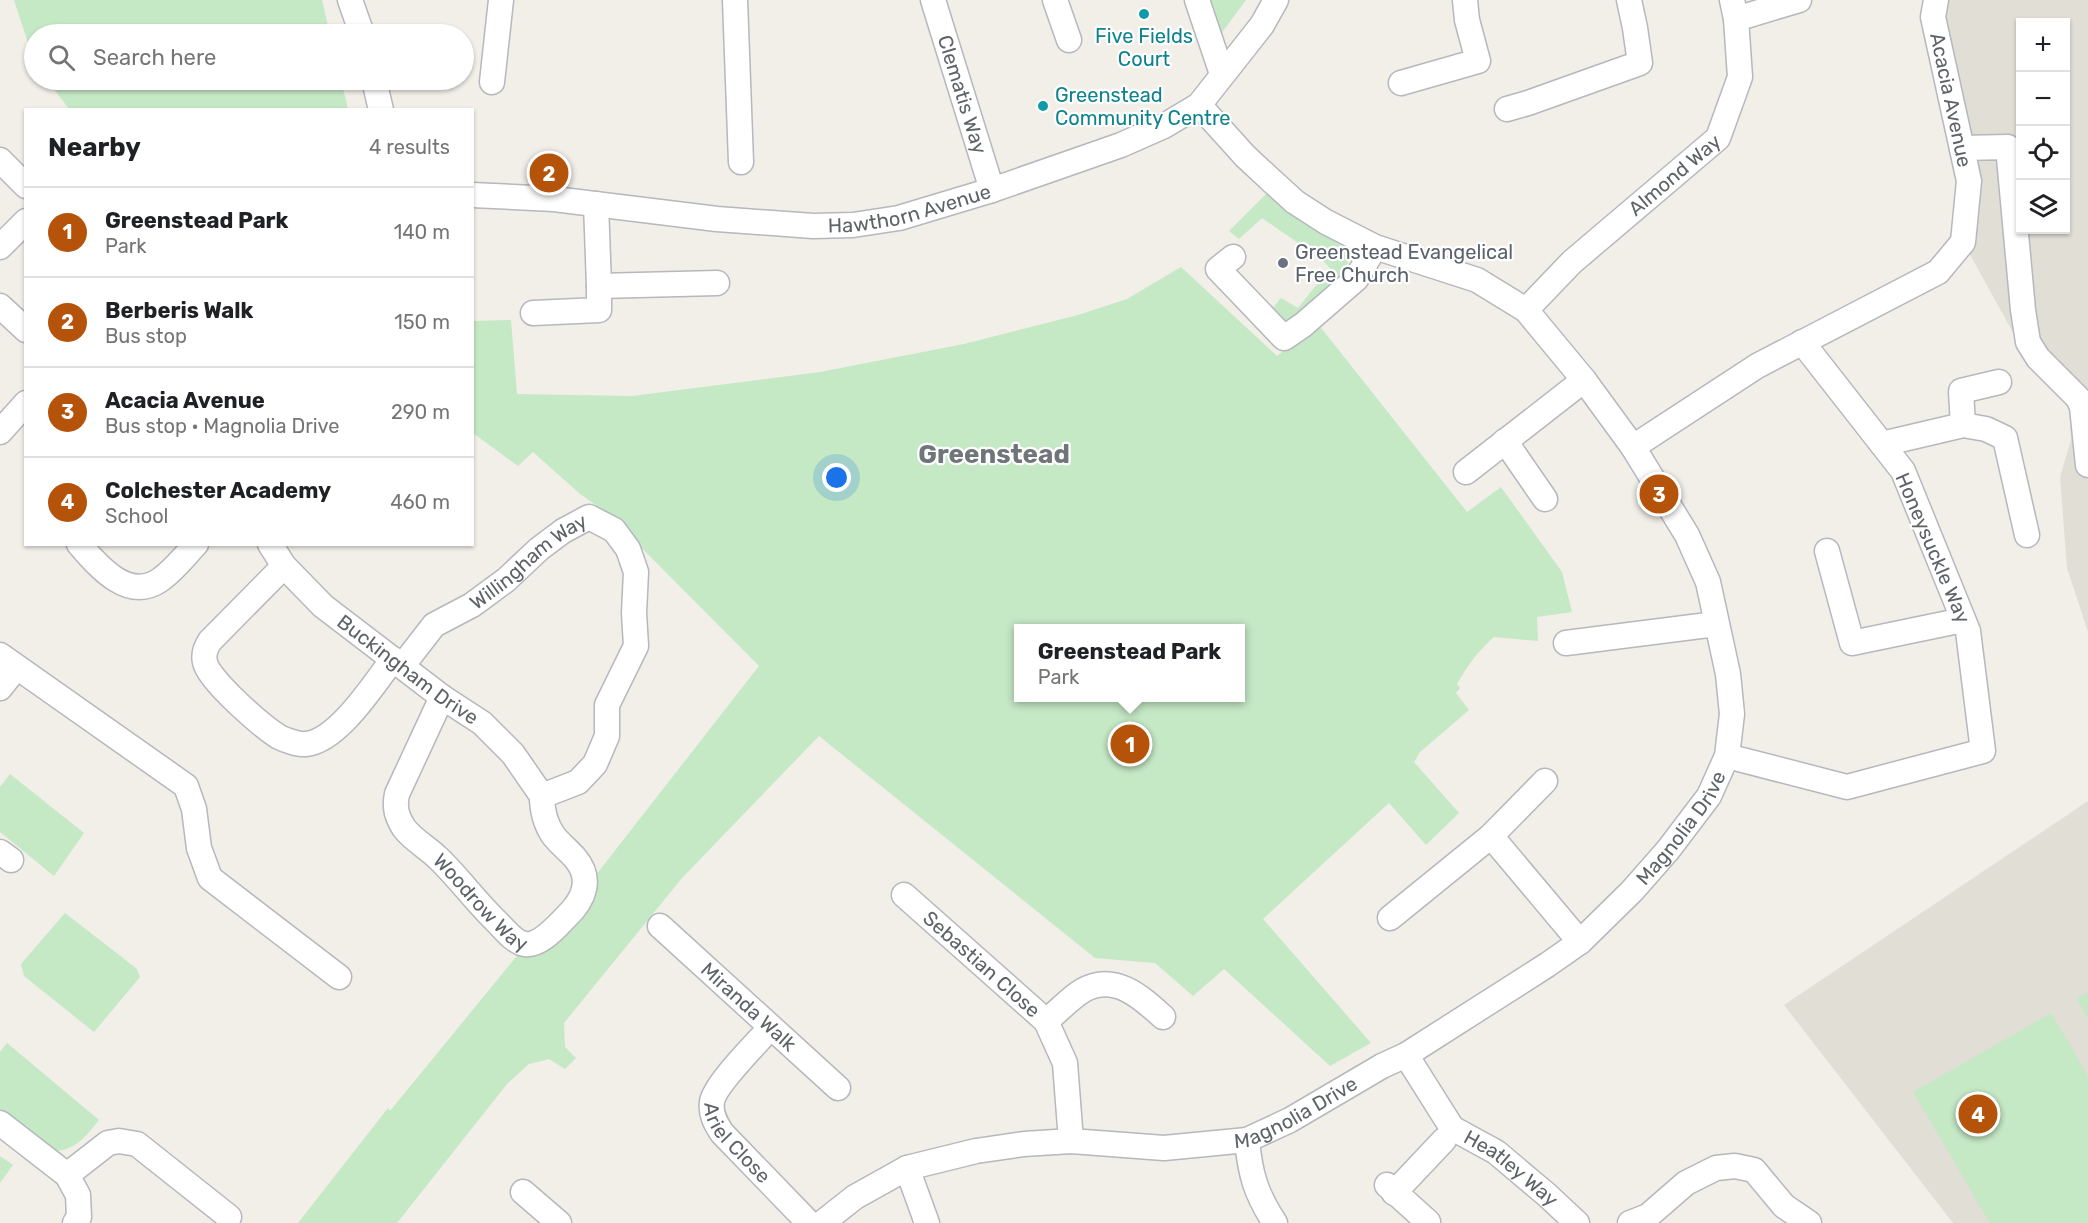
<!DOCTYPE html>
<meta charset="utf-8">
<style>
:root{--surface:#fff;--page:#f6f6f6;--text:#202124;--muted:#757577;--line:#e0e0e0;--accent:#b45309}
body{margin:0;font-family:Rubik,sans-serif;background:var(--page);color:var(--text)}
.controls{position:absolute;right:18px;top:18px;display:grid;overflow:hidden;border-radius:0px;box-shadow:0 2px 4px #0004}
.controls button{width:54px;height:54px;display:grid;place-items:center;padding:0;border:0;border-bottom:2px solid var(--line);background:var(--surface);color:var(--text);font:30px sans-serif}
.you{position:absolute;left:837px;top:478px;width:21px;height:21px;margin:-15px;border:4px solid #fff;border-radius:50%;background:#1a73e8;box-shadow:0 0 0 9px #1a73e833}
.badge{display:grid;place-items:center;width:39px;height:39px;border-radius:50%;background:var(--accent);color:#fff;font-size:20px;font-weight:700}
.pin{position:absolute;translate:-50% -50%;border:3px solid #fff;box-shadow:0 2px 6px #0006}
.popup{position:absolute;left:1014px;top:624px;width:231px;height:78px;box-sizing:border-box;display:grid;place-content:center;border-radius:0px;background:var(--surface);filter:drop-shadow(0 2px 4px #0005);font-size:20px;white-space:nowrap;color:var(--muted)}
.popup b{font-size:22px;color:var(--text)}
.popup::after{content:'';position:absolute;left:50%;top:100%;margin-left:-12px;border:12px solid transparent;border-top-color:var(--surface)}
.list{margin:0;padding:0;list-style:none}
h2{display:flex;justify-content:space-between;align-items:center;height:78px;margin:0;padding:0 24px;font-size:26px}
h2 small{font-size:20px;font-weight:400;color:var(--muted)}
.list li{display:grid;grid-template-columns:39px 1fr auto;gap:18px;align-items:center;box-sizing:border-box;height:90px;padding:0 24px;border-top:2px solid var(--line)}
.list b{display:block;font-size:22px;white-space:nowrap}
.list p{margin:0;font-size:20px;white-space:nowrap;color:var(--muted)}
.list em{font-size:20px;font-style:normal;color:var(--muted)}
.icon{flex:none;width:33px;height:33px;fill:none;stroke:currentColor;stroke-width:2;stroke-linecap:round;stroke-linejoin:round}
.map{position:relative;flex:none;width:2088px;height:1223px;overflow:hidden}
.search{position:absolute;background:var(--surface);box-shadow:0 2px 4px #0004;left:24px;top:24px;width:450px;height:66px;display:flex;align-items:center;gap:15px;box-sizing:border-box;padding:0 21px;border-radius:33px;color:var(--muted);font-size:22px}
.panel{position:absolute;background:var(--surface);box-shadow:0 2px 4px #0004;left:24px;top:108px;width:450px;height:438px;border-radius:0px}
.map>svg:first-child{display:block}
.education{fill:#e1ded6;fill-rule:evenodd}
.green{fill:#c5e8c5;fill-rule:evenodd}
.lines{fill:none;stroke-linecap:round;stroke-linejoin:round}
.minor-casing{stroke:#b5b8bc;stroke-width:27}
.minor{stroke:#fff;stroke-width:24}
.culture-dot{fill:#0f9aa8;stroke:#fff;stroke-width:2}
.worship-dot{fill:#6b7280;stroke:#fff;stroke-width:2}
.labels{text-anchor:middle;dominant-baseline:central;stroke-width:4.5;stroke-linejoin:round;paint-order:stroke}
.culture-label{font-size:20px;fill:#0d838f;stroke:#fff}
.street-label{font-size:20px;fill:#5f6368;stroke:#fff}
.worship-label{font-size:20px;fill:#5b616d;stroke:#fff;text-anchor:start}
.district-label{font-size:26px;font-weight:bold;fill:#70757a;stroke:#fff}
</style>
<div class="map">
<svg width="2088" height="1223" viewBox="0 0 2088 1223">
<rect width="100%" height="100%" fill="#f1efe8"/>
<g class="education">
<path d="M1939,0H2088V632L2067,568L2060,477L2071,440L2069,401L2031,365L1963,242ZM2020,22H2066V230H2020Z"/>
<path d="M2088,801V1223H1953L1784,1005Z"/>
</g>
<g class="green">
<path d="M14,0H322L330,34H34V61Z"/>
<path d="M1209,0H1246L1220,35Z"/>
<path d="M47,80H341L348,109H69Z"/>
<path d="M1267,193L1283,208L1347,249L1349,257L1345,277L1293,328L1272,309L1281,298L1298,308L1330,268L1320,258L1262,218L1239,239L1229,231Z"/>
<path d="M1181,267L1277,356L1318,324L1467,512L1501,487L1562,572L1572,612L1537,617L1538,641L1494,637C1478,651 1467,666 1457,684L1460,688L1456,693L1469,710L1420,752L1414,762L1459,813L1426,845L1389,803L1263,919L1371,1043L1330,1066L1224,969L1193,996L1155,963L1095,958L819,736L682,878L564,1023L565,1047L576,1058L565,1069L549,1059L529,1064L507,1084L397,1223H298L388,1108L390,1111L525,946L585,889L759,666L608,514L579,493L533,452L518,466L473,433V321L511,320L517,394L632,396L820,372L964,344L1078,315L1127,299ZM1019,628H1241V698H1019Z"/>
<path d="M10,774L84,833L54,876L0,832V787Z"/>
<path d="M65,913L137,969L140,977L94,1032L24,976L21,964Z"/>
<path d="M2088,992V1019L2077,999Z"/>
<path d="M2051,1013L2088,1076V1223H1990L1913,1092Z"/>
<path d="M7,1043L99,1120C87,1135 77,1149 56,1151L0,1109V1052Z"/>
<path d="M0,1156L13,1165L0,1183Z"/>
</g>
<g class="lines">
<g class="minor-casing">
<g id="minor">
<path d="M350,0L362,34"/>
<path d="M735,0L741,162"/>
<path id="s1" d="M933,0L992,190"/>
<path d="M1055,0L1069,40"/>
<path d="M1197,0L1222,74"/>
<path d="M1736,19L1799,0"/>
<path d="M374,80L381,110"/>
<path d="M492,82L501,0"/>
<path d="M1401,83L1478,61L1467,20L1465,0"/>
<path d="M1507,109L1528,103L1640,63L1635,28L1629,0"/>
<path d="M1962,148L2008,147L2023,310L2028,342L2038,358L2078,398L2082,407L2088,465"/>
<path d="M0,160L26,186"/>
<path id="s2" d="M472,195L554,199L717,219L813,226L853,225L899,218L992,190L1121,145L1164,126L1199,105L1262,25L1276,0"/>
<path d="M596,204L599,286L717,283"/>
<path d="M0,247L26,221"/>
<path d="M1233,257L1218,269L1284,338L1303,325L1356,279L1375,247"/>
<path d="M0,306L26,330"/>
<path id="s3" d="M1526,310L1572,262L1718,138L1740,77L1736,19L1732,0"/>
<path d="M533,313L599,310V286"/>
<path d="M1963,425L1961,391L1999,382"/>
<path d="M0,432L26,403"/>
<path d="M1505,441L1545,499"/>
<path d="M1882,444L1963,425L1986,429L2005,438L2027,535"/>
<path d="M1633,447L1757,366L1938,272L1963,242L1969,181L1933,17L1936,0"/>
<path d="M1466,472L1584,380"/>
<path d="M79,544C98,566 128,602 160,580C173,571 185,556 196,544"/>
<path id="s4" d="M270,544L284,566L323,606L442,697L482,723L513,754L542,796"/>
<path d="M1827,551L1852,643L1963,620"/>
<path d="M284,566L210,641C206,647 203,654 205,662C208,680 263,727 279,737C285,740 299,745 306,744C338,741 374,684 393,659"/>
<path d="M1566,643L1716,624"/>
<path d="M0,655L186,786L194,809L199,848L210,878L339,977"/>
<path id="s5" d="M403,665L434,625L472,605L506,580L539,549L563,531L589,517L614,530L628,549L636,572L634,613L636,646L607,705V736L595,764L578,782L542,796"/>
<path d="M0,688L16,668"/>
<path id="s6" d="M442,697L397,794C394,808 397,817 404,828C413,840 428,848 438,858C459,878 476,902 497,922C504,929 515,943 525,944C540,946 556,927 566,917C584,900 593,879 575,858C568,850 559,843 553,835C545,823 542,810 542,796"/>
<path d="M1727,756L1847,787L1983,751L1968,631L1903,471L1802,342"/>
<path d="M1491,836L1580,942"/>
<path d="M0,852L11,860"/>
<path id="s7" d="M904,895L1046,1021L1065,1063L1071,1141"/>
<path d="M1390,918L1491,836L1545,781"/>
<path id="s8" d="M660,926L838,1088"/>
<path d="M1046,1021C1058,1012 1069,999 1082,991C1114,972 1141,997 1163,1017"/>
<path id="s9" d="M770,1028C757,1043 714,1085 712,1102C710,1114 716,1124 722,1133L809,1223"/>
<path id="s10" d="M1406,1055L1452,1128L1496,1152L1547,1195L1577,1223"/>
<path d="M0,1123L67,1175L78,1195L79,1217L75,1223"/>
<path d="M1247,1140C1250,1174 1256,1194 1275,1223"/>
<path d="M907,1168L927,1223"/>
<path d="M67,1175L108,1143L119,1141L137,1144L229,1217"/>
<path d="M1387,1185L1428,1222"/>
<path d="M523,1192L559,1223"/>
<path d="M1394,1193L1444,1140"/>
<path id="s11" d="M822,1223L855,1197L907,1168L976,1151L1024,1144L1071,1141L1164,1148L1247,1140L1290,1120L1382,1066L1406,1055L1547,965L1580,942L1632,891L1668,850L1709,796L1727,756L1732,714L1728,674L1708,582L1687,535L1633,447L1584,380L1526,310L1477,280L1375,247L1326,222L1295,202L1273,182L1245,156L1199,105"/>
<path d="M1630,1223L1648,1216L1686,1183L1716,1168L1735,1166L1754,1170L1784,1206L1809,1223"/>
</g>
</g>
<use href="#minor" class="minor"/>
</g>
<g class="culture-dot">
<circle cx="1144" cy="14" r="6"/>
<circle cx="1043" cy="106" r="6"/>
</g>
<circle class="worship-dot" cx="1283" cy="263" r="6"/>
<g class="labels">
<g class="culture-label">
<text x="1144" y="36">Five Fields<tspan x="1144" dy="23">Court</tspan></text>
<text x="1055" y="95" text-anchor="start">Greenstead<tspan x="1055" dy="23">Community Centre</tspan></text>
</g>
<g class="street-label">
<text stroke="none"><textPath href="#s1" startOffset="99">Clematis Way</textPath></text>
<text transform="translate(1951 100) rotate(78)">Acacia Avenue</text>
<text stroke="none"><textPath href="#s3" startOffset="201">Almond Way</textPath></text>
<text stroke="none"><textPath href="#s2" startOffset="441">Hawthorn Avenue</textPath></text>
<text transform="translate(1933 548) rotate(67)">Honeysuckle Way</text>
<text stroke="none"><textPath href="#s5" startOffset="165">Willingham Way</textPath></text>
<text stroke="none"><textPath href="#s4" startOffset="188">Buckingham Drive</textPath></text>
<text stroke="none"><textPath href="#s11" startOffset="986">Magnolia Drive</textPath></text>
<text stroke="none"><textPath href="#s6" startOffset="250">Woodrow Way</textPath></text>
<text stroke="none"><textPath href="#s7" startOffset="104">Sebastian Close</textPath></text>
<text stroke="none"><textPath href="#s8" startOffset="120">Miranda Walk</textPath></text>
<text stroke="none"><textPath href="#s11" startOffset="500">Magnolia Drive</textPath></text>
<text stroke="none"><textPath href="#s9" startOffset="144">Ariel Close</textPath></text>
<text stroke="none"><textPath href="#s10" startOffset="158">Heatley Way</textPath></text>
</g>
<g class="worship-label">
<text x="1295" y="252">Greenstead Evangelical<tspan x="1295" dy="23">Free Church</tspan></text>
</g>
<g class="district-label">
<text x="994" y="454">Greenstead</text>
</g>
</g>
</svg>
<div class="controls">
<button>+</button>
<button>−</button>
<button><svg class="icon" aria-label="locate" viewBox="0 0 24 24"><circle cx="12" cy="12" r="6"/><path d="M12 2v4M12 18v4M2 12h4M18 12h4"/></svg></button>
<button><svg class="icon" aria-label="layers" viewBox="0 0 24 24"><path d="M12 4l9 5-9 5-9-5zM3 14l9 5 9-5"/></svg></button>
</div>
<div class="you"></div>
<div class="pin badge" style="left:1130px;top:744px">1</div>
<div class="popup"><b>Greenstead Park</b>Park</div>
<div class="pin badge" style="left:549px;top:173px">2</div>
<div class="pin badge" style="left:1659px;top:494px">3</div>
<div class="pin badge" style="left:1978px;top:1114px">4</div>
<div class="search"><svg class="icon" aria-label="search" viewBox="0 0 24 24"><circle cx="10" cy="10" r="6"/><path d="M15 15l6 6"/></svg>Search here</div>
<section class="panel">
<h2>Nearby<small>4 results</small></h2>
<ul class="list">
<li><span class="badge">1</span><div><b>Greenstead Park</b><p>Park</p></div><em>140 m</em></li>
<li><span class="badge">2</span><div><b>Berberis Walk</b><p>Bus stop</p></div><em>150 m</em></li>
<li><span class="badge">3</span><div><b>Acacia Avenue</b><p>Bus stop · Magnolia Drive</p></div><em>290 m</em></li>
<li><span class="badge">4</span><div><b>Colchester Academy</b><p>School</p></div><em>460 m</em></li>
</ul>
</section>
</div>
